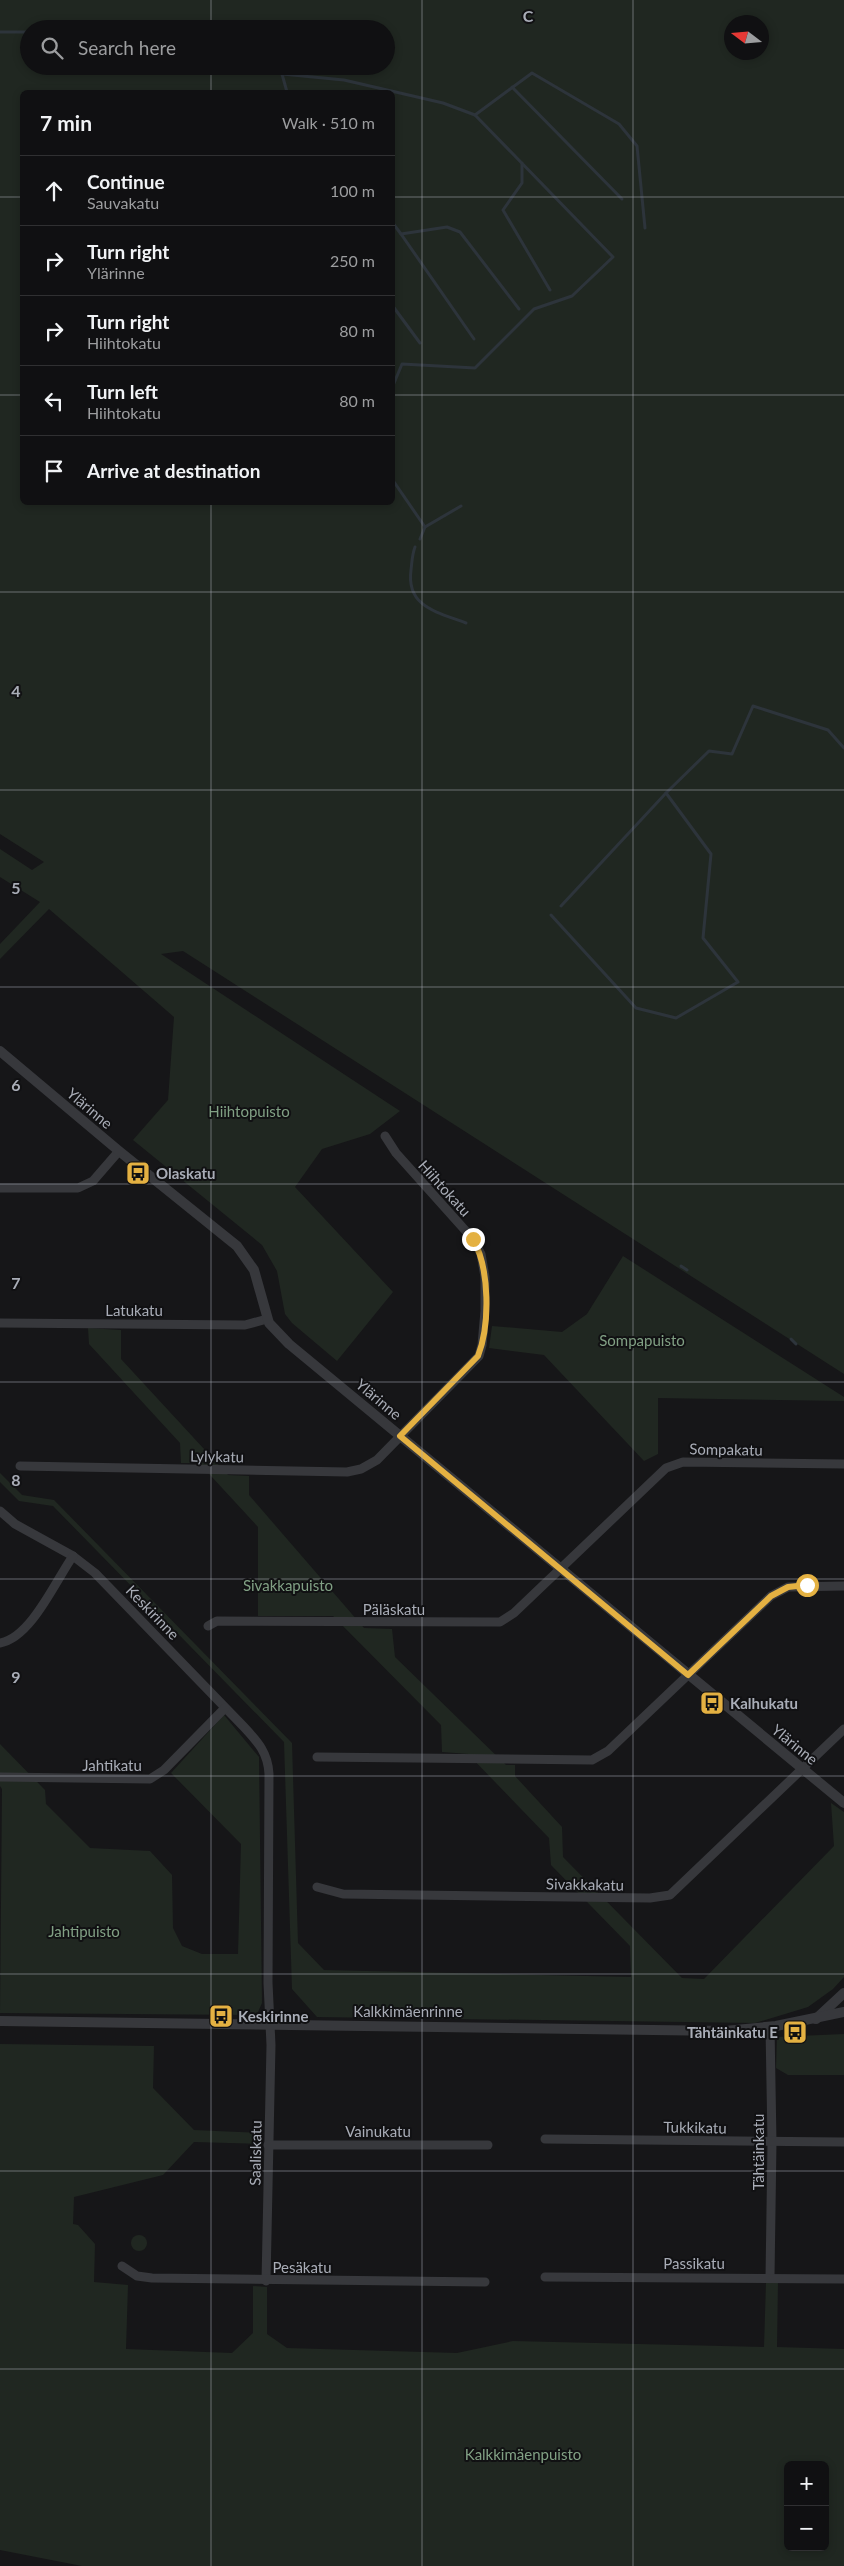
<!DOCTYPE html>
<meta charset="utf-8">
<style>
:root{--surface:#101012;--page:#1e1e20;--text:#f1f3f6;--muted:#9c9d9f;--line:#303032}
body{margin:0;font-family:Lato,sans-serif;background:var(--page);color:var(--text)}
.controls{position:absolute;right:15px;bottom:15px;display:grid;overflow:hidden;border-radius:8px;box-shadow:0 2px 8px #0003}
.controls button{width:45px;height:45px;display:grid;place-items:center;padding:0;border:0;border-bottom:1px solid var(--line);background:var(--surface);color:var(--text);font:25px sans-serif}
.compass{position:absolute;left:724px;top:15px;width:45px;height:45px;border-radius:50%;background:var(--surface);box-shadow:0 2px 8px #0003;rotate:286deg}
.stop{position:absolute;width:15px;height:15px;margin:-11px;border:4px solid #e4b142;border-radius:50%;background:#fff}
.stop.end{background:#e4b142;border-color:#fff;box-shadow:0 1px 5px #0008}
.list{margin:0;padding:0;list-style:none}
h2{display:flex;justify-content:space-between;align-items:center;height:65px;margin:0;padding:0 20px;font-size:21px}
h2 small{font-size:16px;font-weight:400;color:var(--muted)}
.list li{display:grid;grid-template-columns:32px 1fr auto;gap:15px;align-items:center;box-sizing:border-box;height:70px;padding:0 20px;border-top:1px solid var(--line)}
.list b{display:block;font-size:19px;white-space:nowrap}
.list p{margin:0;font-size:16px;white-space:nowrap;color:var(--muted)}
.list em{font-size:16px;font-style:normal;color:var(--muted)}
.icon{flex:none;width:28px;height:28px;fill:none;stroke:currentColor;stroke-width:2;stroke-linecap:round;stroke-linejoin:round}
.map{position:relative;flex:none;width:844px;height:2566px;overflow:hidden}
.search{position:absolute;background:var(--surface);box-shadow:0 2px 8px #0003;left:20px;top:20px;width:375px;height:55px;display:flex;align-items:center;gap:12px;box-sizing:border-box;padding:0 18px;border-radius:28px;color:var(--muted);font-size:19px}
.panel{position:absolute;background:var(--surface);box-shadow:0 2px 8px #0003;left:20px;top:90px;width:375px;height:415px;border-radius:8px}
.map>svg:first-child{display:block}
.green{fill:#202721;fill-rule:evenodd}
.lines{fill:none;stroke-linecap:round;stroke-linejoin:round}
.stream{stroke:#2d343b;stroke-width:3}
.minor{stroke:#37383c;stroke-width:9}
.tertiary{stroke:#37383c;stroke-width:10}
.route{stroke:#e4b142;stroke-width:6}
.grid{fill:none;stroke:#a9adb7;stroke-width:1;stroke-opacity:0.55}
.labels{text-anchor:middle;dominant-baseline:central;stroke-width:4;stroke-linejoin:round;paint-order:stroke}
.street-label{font-size:15px;fill:#a9adb7;stroke:#111113}
.park-label{font-size:15px;fill:#81a084;stroke:#111113}
.poi-label{font-size:15px;font-weight:bold;fill:#a9adb7;stroke:#111113;text-anchor:start}
.grid-label{font-size:16px;text-anchor:middle;font-weight:bold;fill:#a9adb7;stroke:#111113;stroke-width:4;stroke-linejoin:round;paint-order:stroke}
</style>
<div class="map">
<svg width="844" height="2566" viewBox="0 0 844 2566">
<rect width="100%" height="100%" fill="#161618"/>
<g class="green">
<path d="M0,0H844V1374L183,951L161,954L400,1111L370,1134L322,1149L295,1187L393,1292L337,1361L292,1323L285,1314L277,1271L262,1245L133,1140L168,1100L174,1017L49,909L0,959V944L40,902L0,877V849L32,870L44,862L0,834ZM732,22H762V52H732ZM29,29H386V66H29ZM22,92H392V502H22Z"/>
<path d="M623,1256L844,1397V1401L658,1398V1454L644,1461L544,1355L489,1348L492,1326L562,1332L587,1314Z"/>
<path d="M88,1328L121,1330V1359L228,1475L249,1476V1495L364,1628L392,1629L395,1657L506,1765H515V1776L562,1827L563,1857L682,1978L704,1979L834,1846L831,1803L844,1812V1977L833,1989L808,2007L755,2023L317,2017L292,1989L284,1742L53,1506L19,1501L0,1482V1473L22,1495L54,1500L292,1743L298,1943L324,1970L631,1977L630,1946L551,1865L549,1838L468,1754L442,1752L441,1725L333,1616H258V1527L199,1463H181L180,1443L89,1344Z"/>
<path d="M224,1715L259,1757L262,2003L258,2012L251,2015L0,2013L2,1789L0,1786V1744L45,1790L46,1804L90,1848L150,1851L172,1875L173,1928L182,1946L202,1954H238L241,1844L171,1773Z"/>
<path d="M844,2034V2075H788L776,2068L777,2037Z"/>
<path d="M0,2044L154,2046L153,2088L194,2130L263,2133V2144L194,2142L163,2175L74,2197L73,2224L78,2225L95,2244L94,2282L128,2285L126,2349L232,2353L253,2333V2286L267,2287V2334L287,2348L457,2353L513,2341L764,2347L766,2282H778L777,2347L844,2349V2566H82L0,2550ZM788,2465H825V2547H788Z"/>
<circle cx="139" cy="2243" r="8"/>
</g>
<g class="lines">
<g class="stream">
<path d="M0,32H29"/>
<path d="M251,66L282,74L344,80L443,103L475,115L613,257L572,296L534,309L475,368L402,364L392,388"/>
<path d="M282,74L287,92"/>
<path d="M512,87L622,199"/>
<path d="M475,115L532,73L619,124L637,146L645,228"/>
<path d="M522,163V183L503,210L550,290"/>
<path d="M392,222L401,234L447,227L460,232L519,309"/>
<path d="M401,234L474,339"/>
<path d="M392,305L420,343"/>
<path d="M392,479L425,527L461,506"/>
<path d="M420,539L425,527"/>
<path d="M415,547C412,555 412,562 411,570C406,607 437,612 466,623"/>
<path d="M561,906L666,793L709,751L732,754L753,706L828,730L844,748"/>
<path d="M551,915L636,1008L676,1018L738,982L703,938L711,854L666,793"/>
<path d="M681,1266L687,1270"/>
<path d="M791,1339L796,1344"/>
</g>
<g class="minor">
<path d="M0,1188H78L93,1181L119,1151"/>
<path d="M0,1323L245,1325L267,1319"/>
<path d="M20,1466L347,1472L361,1469L377,1460L479,1356L482,1345L485,1311V1277L481,1254L473,1239L396,1153L385,1136"/>
<path d="M0,1511L15,1524L73,1556L95,1573L244,1727C258,1742 268,1753 269,1774L268,1983L271,2045L266,2281"/>
<path d="M208,1626L217,1621L500,1622L514,1613L666,1468L683,1462L844,1464"/>
<path d="M0,1643C31,1638 56,1580 73,1556"/>
<path d="M317,1757L592,1760L608,1751L771,1596L788,1587L844,1586"/>
<path d="M0,1777L150,1779L164,1770L225,1708"/>
<path d="M317,1887L343,1894L650,1898L670,1895L844,1729"/>
<path d="M770,2027L772,2142L770,2277"/>
<path d="M545,2139L844,2142"/>
<path d="M268,2145H488"/>
<path d="M122,2266L137,2276L152,2278L485,2282"/>
<path d="M545,2277L844,2279"/>
</g>
<g class="tertiary">
<path d="M0,1051L119,1151L237,1246L254,1270L269,1323L289,1344L844,1803"/>
<path d="M816,2019L844,1993"/>
<path d="M0,2021L725,2031L776,2026L844,2012"/>
</g>
</g>
<g class="lines">
<path class="route" d="M473,1239C490,1269 490,1325 478,1356L400,1436L688,1675L771,1596L788,1587L807,1585"/>
</g>
<path class="grid" d="M211,0V29M422,0V2566M633,0V2566M211,66V92M0,197H22M392,197H844M0,395H22M392,395H844M211,502V2566M0,592H844M0,790H844M0,987H844M0,1184H844M0,1382H844M0,1579H844M0,1776H844M0,1974H844M0,2171H844M0,2369H844"/>
<defs>
<g id="bus-square" transform="scale(1.25)"><rect x="-9" y="-9" width="18" height="18" rx="4" fill="#e4b142" stroke="#111113"/><path d="M-5-6H5V4H4V6H2V4H-2V6H-4V4H-5ZM-3.5-4V0h7V-4ZM-3.5 1.2v1.5H-2V1.2ZM2 1.2v1.5H3.5V1.2Z" fill="#111"/></g>
</defs>
<g fill-rule="evenodd">
<use href="#bus-square" x="138" y="1173"/>
<use href="#bus-square" x="712" y="1703"/>
<use href="#bus-square" x="221" y="2016"/>
<use href="#bus-square" x="795" y="2032"/>
</g>
<g class="labels">
<g class="street-label">
<text transform="translate(90 1108) rotate(40)">Ylärinne</text>
<text transform="translate(445 1188) rotate(48)">Hiihtokatu</text>
<text x="134" y="1310">Latukatu</text>
<text transform="translate(379 1399) rotate(40)">Ylärinne</text>
<text transform="translate(726 1449) rotate(1)">Sompakatu</text>
<text transform="translate(217 1456) rotate(1)">Lylykatu</text>
<text x="394" y="1609">Päläskatu</text>
<text transform="translate(153 1612) rotate(46)">Keskirinne</text>
<text transform="translate(795 1744) rotate(39)">Ylärinne</text>
<text x="112" y="1765">Jahtikatu</text>
<text transform="translate(585 1884) rotate(1)">Sivakkakatu</text>
<text x="408" y="2011">Kalkkimäenrinne</text>
<text transform="translate(695 2127) rotate(1)">Tukkikatu</text>
<text x="378" y="2131">Vainukatu</text>
<text transform="translate(758 2152) rotate(-90)">Tähtäinkatu</text>
<text transform="translate(255 2153) rotate(-89)">Saaliskatu</text>
<text x="694" y="2263">Passikatu</text>
<text x="302" y="2267">Pesäkatu</text>
</g>
<g class="park-label">
<text x="249" y="1111">Hiihtopuisto</text>
<text x="642" y="1340">Sompapuisto</text>
<text x="288" y="1585">Sivakkapuisto</text>
<text x="84" y="1931">Jahtipuisto</text>
<text x="523" y="2454">Kalkkimäenpuisto</text>
</g>
<g class="poi-label">
<text x="156" y="1173">Olaskatu</text>
<text x="730" y="1703">Kalhukatu</text>
<text x="238" y="2016">Keskirinne</text>
<text x="778" y="2032" text-anchor="end">Tähtäinkatu E</text>
</g>
</g>
<g class="grid-label">
<text x="528" y="22">C</text>
<text x="16" y="697">4</text>
<text x="16" y="894">5</text>
<text x="16" y="1091">6</text>
<text x="16" y="1289">7</text>
<text x="16" y="1486">8</text>
<text x="16" y="1683">9</text>
</g>
</svg>
<div class="controls">
<button>+</button>
<button>−</button>
</div>
<svg class="compass" viewBox="-18 -18 36 36"><path d="M0-13l5 13h-10z" fill="#e53935"/><path d="M0 13l5-13h-10z" fill="#9c9d9f"/></svg>
<div class="stop" style="left:807px;top:1585px"></div>
<div class="stop end" style="left:473px;top:1239px"></div>
<div class="search"><svg class="icon" aria-label="search" viewBox="0 0 24 24"><circle cx="10" cy="10" r="6"/><path d="M15 15l6 6"/></svg>Search here</div>
<section class="panel">
<h2>7 min<small>Walk · 510 m</small></h2>
<ul class="list">
<li><svg class="icon" aria-label="ahead" viewBox="0 0 24 24"><path d="M12 20V5M6 11l6-6 6 6"/></svg><div><b>Continue</b><p>Sauvakatu</p></div><em>100 m</em></li>
<li><svg class="icon" aria-label="right" viewBox="0 0 24 24"><path d="M7 20v-9h11M14 6l5 5-5 5"/></svg><div><b>Turn right</b><p>Ylärinne</p></div><em>250 m</em></li>
<li><svg class="icon" aria-label="right" viewBox="0 0 24 24"><path d="M7 20v-9h11M14 6l5 5-5 5"/></svg><div><b>Turn right</b><p>Hiihtokatu</p></div><em>80 m</em></li>
<li><svg class="icon" aria-label="left" viewBox="0 0 24 24"><path d="M17 20v-9H6M10 6l-5 5 5 5"/></svg><div><b>Turn left</b><p>Hiihtokatu</p></div><em>80 m</em></li>
<li><svg class="icon" aria-label="arrive" viewBox="0 0 24 24"><path d="M6 21V4h12l-3 4 3 4H6"/></svg><div><b>Arrive at destination</b></div></li>
</ul>
</section>
</div>
